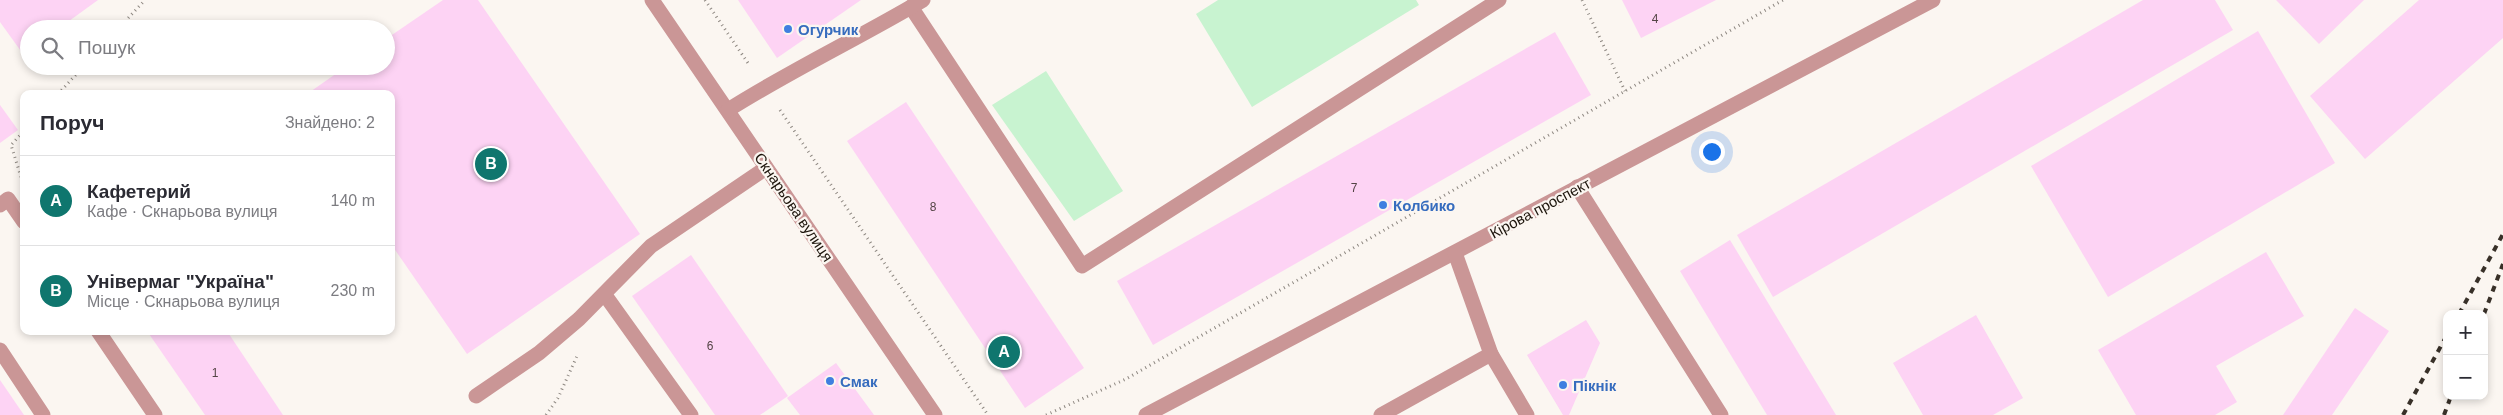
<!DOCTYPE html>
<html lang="uk">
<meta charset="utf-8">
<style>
:root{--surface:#fff;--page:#f7f7f7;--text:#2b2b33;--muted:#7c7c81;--line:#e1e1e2;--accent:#0f766e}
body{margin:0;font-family:Helvetica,sans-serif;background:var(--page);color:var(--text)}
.controls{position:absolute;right:15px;bottom:15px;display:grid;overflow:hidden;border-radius:10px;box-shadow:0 2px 8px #0003}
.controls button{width:45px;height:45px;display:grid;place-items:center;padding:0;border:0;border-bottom:1px solid var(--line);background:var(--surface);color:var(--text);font:25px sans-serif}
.you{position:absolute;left:1711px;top:151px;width:18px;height:18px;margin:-12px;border:4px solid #fff;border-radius:50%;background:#1a73e8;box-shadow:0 0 0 8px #1a73e833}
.badge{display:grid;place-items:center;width:32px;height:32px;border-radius:50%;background:var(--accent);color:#fff;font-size:16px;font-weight:700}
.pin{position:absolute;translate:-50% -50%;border:2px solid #fff;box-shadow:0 1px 5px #0006}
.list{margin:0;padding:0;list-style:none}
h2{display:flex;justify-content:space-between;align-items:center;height:65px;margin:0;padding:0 20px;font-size:21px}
h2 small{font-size:16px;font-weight:400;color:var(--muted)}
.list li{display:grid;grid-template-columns:32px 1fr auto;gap:15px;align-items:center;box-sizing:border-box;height:90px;padding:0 20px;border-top:1px solid var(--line)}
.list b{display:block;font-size:19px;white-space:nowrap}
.list p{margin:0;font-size:16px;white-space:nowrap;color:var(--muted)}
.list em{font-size:16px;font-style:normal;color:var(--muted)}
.icon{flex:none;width:28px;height:28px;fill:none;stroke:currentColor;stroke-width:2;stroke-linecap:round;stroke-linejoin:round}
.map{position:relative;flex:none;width:2503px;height:415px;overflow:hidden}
.search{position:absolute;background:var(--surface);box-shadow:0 2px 8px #0003;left:20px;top:20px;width:375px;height:55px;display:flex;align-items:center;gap:12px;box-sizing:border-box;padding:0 18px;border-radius:28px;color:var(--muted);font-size:19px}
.panel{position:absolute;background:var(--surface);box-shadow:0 2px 8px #0003;left:20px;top:90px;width:375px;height:245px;border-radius:10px}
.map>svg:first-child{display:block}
.green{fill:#c8f3d0}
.building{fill:#fdd3f4}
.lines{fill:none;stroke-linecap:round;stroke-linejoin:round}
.path{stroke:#8d8780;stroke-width:3;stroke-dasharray:1 4;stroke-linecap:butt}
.minor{stroke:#ca9696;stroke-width:15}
.rail{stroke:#383028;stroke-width:4;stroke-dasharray:6 6;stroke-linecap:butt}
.shop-dot{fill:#3f7fe0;stroke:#fbf6f1;stroke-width:2}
.labels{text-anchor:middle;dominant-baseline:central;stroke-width:4.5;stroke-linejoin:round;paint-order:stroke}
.number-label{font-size:12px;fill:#544445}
.shop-label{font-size:15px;font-weight:bold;fill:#366cbe;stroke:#fbf6f1;text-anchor:start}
.street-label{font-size:15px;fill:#1c140b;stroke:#fbf6f1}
</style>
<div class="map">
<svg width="2503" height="415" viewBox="0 0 2503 415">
<rect width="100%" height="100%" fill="#fbf6f1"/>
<g class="green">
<path d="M1218,0H1416L1419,5L1252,107L1196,14Z"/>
<path d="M1046,71L1123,191L1074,221L992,105Z"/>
</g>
<g class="building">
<path d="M0,0H98L58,29H29V50L23,54L0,22Z"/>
<path d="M443,0H478L640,234L467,354L391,244V94H307L347,66H386V39Z"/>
<path d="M738,0H861L777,58Z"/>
<path d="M1622,0H1716L1641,38Z"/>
<path d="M2143,0H2215L2233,30L1773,297L1737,235Z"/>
<path d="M2276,0H2364L2319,44Z"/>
<path d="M2419,0H2503V38L2365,159L2310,96Z"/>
<path d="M2258,31L2335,163L2108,297L2031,166Z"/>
<path d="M1555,32L1591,95L1153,345L1117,281Z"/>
<path d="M906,102L1084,368L1025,408L847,141Z"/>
<path d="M0,105L18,130L0,143Z"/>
<path d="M1730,240L1836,415H1767L1680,271Z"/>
<path d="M2266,252L2304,316L2216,366L2237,402L2215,415H2136L2098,350Z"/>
<path d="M691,255L788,396L760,415H715L632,296Z"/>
<path d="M2355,308L2389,331L2332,415H2283Z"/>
<path d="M1976,315L2023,398L1993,415H1923L1893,363Z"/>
<path d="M1586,320L1600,343L1569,415H1563L1527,355Z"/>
<path d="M147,331H227L283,415H205Z"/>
<path d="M836,363L874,415H800L787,398Z"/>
<path d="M0,380L24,415H0Z"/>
</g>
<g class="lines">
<g class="path">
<path d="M705,0L750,66"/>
<path d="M1582,0L1625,91"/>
<path d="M118,29L145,0"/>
<path d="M58,94L84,66"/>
<path d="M780,110L988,415"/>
<path d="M21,177L11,145L24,131"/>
<path d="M546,415L558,398L577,356"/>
<path d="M1046,415L1126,379L1783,0"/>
</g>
<g class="minor">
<path d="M652,0L935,415"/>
<path d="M911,7L1082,266L1499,0"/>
<path d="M728,110C791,70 859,38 923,0"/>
<path d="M1577,187L1721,415"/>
<path d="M0,205L8,199L24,222"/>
<path d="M605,295L691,415"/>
<path d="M98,331L155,415"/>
<path d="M0,350L43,415"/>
<path d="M1491,354L1527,415"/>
<path d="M476,396L539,353L579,319L651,246L766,168"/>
<path d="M1146,415L1933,0"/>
<path d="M1381,415L1491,354L1455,253"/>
</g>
<g class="rail">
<path d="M2459,314L2503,234"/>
<path d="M2484,314L2503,264"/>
<path d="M2403,415L2447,335"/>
<path d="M2444,415L2451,396"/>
</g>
</g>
<g class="shop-dot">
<circle cx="788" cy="29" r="5"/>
<circle cx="1383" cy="205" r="5"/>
<circle cx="830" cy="381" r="5"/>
<circle cx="1563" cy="385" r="5"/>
</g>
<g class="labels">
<g class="number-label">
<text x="1655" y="19">4</text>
<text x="1354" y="188">7</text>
<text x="933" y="207">8</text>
<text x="710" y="346">6</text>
<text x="215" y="373">1</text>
</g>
<g class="shop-label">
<text x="798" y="29">Огурчик</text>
<text x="1393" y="205">Колбико</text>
<text x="840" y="381">Смак</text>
<text x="1573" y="385">Пікнік</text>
</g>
<g class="street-label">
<text transform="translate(794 207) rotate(56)">Скнарьова вулиця</text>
<text transform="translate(1540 208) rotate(-28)">Кірова проспект</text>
</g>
</g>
</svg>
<div class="controls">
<button>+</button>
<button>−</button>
</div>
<div class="you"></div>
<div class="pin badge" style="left:1004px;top:352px">A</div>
<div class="pin badge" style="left:491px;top:164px">B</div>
<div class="search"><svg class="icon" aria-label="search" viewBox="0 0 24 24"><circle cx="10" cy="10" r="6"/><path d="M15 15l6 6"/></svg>Пошук</div>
<section class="panel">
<h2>Поруч<small>Знайдено: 2</small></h2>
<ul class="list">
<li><span class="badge">A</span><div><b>Кафетерий</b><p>Кафе · Скнарьова вулиця</p></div><em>140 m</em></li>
<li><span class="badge">B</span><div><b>Універмаг &quot;Україна&quot;</b><p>Місце · Скнарьова вулиця</p></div><em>230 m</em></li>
</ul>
</section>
</div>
